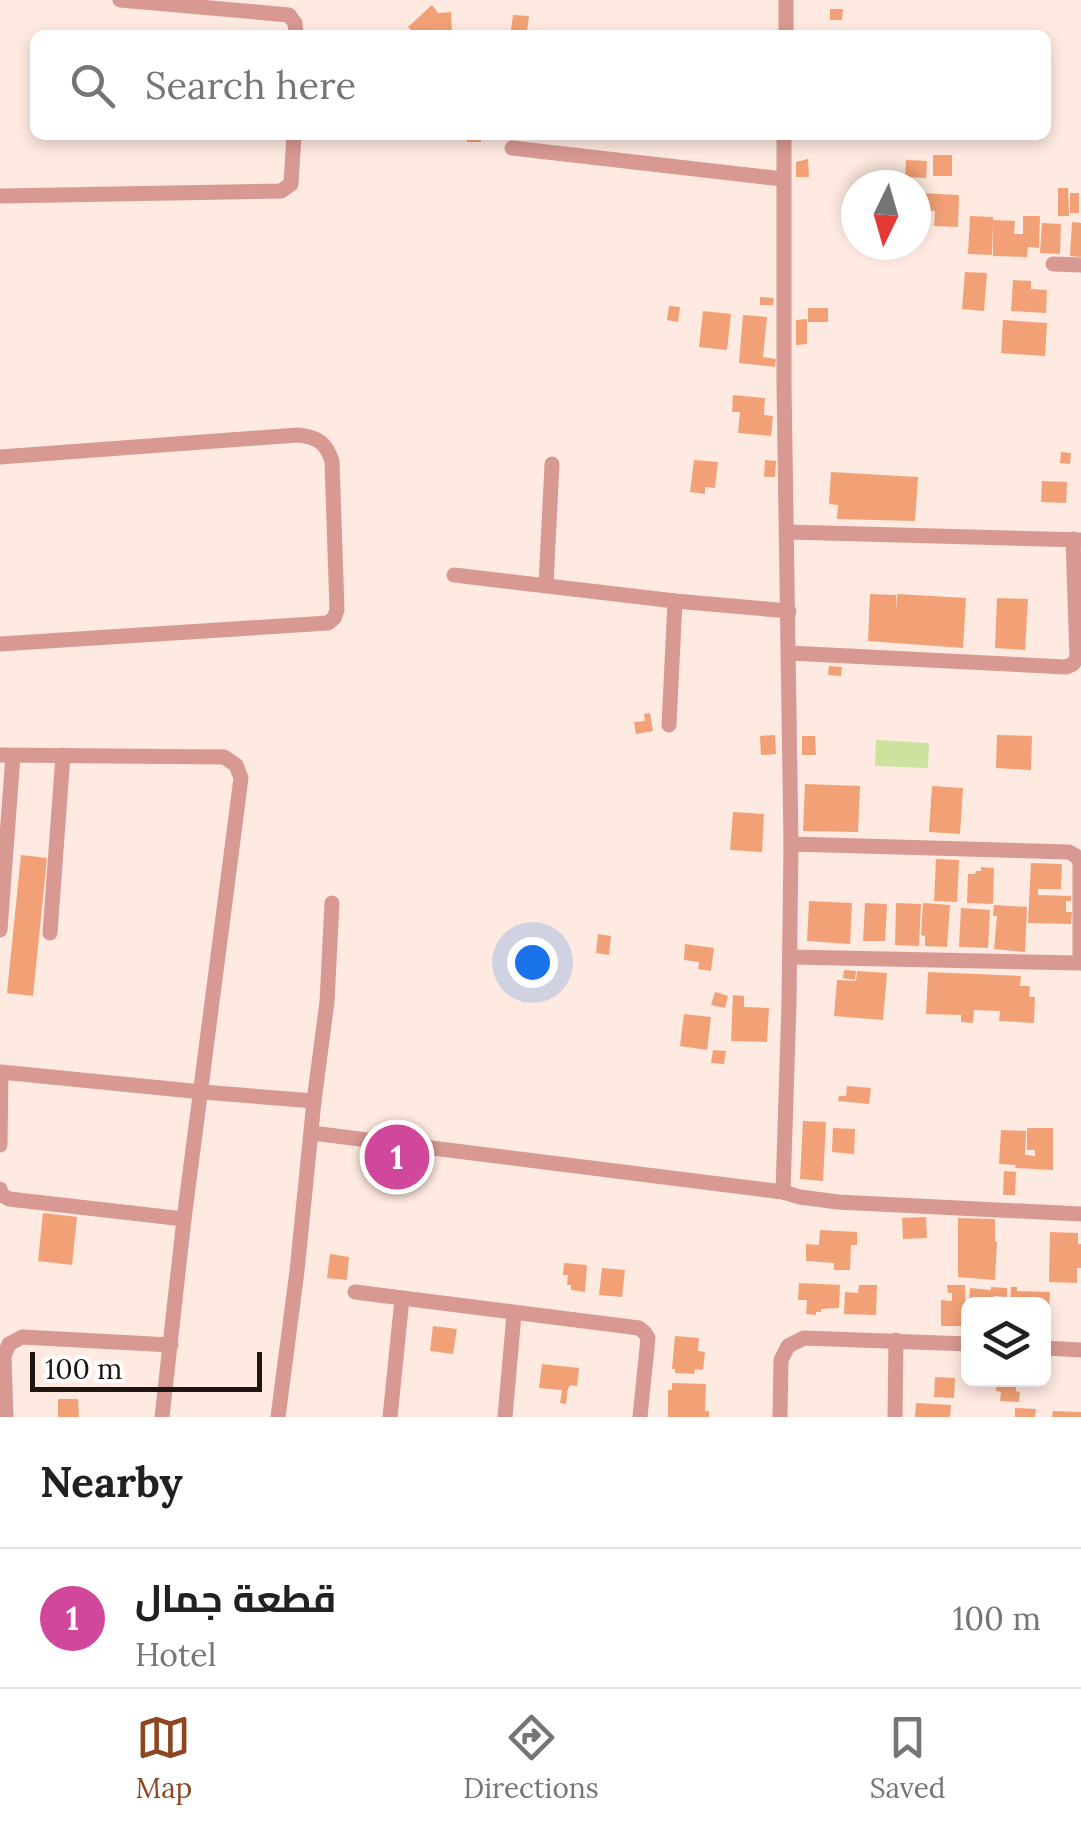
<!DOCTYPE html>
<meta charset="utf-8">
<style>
body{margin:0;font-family:Lora,Cairo,serif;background:#f6f6f6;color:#202124}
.controls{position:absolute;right:30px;bottom:30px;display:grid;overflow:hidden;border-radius:15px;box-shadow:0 5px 15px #0003}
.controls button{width:90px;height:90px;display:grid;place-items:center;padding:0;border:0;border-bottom:2px solid #e0e0e0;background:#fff;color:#202124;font:50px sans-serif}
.compass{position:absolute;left:841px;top:170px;width:90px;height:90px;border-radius:50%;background:#fff;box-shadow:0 5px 15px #0003;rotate:185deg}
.scale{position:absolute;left:30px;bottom:25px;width:232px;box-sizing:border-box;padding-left:10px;border:5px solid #1f1612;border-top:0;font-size:28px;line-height:35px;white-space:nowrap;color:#1f1612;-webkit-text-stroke:8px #fff;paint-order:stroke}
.you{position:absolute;left:532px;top:962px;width:35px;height:35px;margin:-25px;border:8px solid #fff;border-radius:50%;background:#1a73e8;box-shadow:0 0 0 15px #1a73e833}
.badge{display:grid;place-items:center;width:65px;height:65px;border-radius:50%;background:#8c4620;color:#fff;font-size:32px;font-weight:700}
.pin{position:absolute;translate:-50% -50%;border:5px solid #fff;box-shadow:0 2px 10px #0006}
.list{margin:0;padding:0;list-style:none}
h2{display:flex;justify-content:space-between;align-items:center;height:130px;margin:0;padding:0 40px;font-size:42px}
h2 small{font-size:32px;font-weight:400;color:#757577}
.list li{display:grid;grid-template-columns:65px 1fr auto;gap:30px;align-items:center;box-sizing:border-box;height:140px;padding:0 40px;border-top:2px solid #e0e0e0}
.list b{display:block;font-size:38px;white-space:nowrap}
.list p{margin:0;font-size:32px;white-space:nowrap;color:#757577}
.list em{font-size:32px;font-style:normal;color:#757577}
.icon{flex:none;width:55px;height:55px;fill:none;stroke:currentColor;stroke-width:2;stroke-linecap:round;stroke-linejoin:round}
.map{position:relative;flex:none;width:1081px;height:1417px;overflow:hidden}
.search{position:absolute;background:#fff;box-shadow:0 5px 15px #0003;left:30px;right:30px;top:30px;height:110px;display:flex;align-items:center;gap:25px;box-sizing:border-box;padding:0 35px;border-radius:15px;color:#757577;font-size:38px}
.sheet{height:270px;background:#fff}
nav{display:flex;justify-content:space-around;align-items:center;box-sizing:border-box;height:140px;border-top:2px solid #e0e0e0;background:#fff;font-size:28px;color:#757577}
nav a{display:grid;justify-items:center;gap:5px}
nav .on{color:#8c4620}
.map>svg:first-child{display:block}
</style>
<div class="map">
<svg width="1081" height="1417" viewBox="0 0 1081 1417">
<rect width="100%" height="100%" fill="#feeae0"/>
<path fill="#cee2a0" d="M 876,740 L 929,743 L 928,768 L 875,766 Z"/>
<g fill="#f2a176">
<path d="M 432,5 L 438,13 L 451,12 L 452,35 L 416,35 L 408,27 Z"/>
<path d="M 830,9 L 843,9 L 842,20 L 830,20 Z"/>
<path d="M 513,15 L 529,16 L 527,31 L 511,30 Z"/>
<rect x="467" y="135" width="14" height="7"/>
<rect x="933" y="155" width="19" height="21"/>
<path d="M 808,159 L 809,177 L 796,177 L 796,162 Z"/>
<path d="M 906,160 L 927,161 L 926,178 L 905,177 Z"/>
<path d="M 1058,188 L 1068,188 L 1069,216 L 1058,216 Z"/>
<path d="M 919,193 L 959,195 L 958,227 L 934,226 L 935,211 L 919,210 Z"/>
<rect x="1070" y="193" width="9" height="20"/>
<path d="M 970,216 L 993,217 L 993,220 L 1015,221 L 1014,234 L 1023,234 L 1023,216 L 1040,216 L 1039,248 L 1028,247 L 1027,257 L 993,256 L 993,225 L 992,255 L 968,254 Z"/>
<path d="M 1072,222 L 1081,223 L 1081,257 L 1070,256 Z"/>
<path d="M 1042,223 L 1061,224 L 1060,254 L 1040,253 Z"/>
<path d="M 965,272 L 987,273 L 984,311 L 962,309 Z"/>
<path d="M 1013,280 L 1031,281 L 1031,289 L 1047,290 L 1046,313 L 1011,311 Z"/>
<path d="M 760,297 L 774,298 L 773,305 L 760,305 Z"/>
<path d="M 669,306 L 680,307 L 678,322 L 667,320 Z"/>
<rect x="808" y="308" width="20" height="14"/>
<path d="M 703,311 L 731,314 L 727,350 L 699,347 Z"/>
<path d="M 743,315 L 767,317 L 763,357 L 776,359 L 775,367 L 739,363 Z"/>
<path d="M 807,319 L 807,344 L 796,345 L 796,320 Z"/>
<path d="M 1003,320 L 1047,323 L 1045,356 L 1001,353 Z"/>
<path d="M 733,395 L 765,398 L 764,415 L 773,416 L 771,436 L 738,433 L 740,412 L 732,412 Z"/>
<path d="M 1061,452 L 1071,453 L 1070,464 L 1060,463 Z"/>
<path d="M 694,460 L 718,462 L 715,488 L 705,487 L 705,494 L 690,492 Z"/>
<path d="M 765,460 L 776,461 L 775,477 L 764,477 Z"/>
<path d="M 831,472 L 918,477 L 915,521 L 837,519 L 838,505 L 829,504 Z"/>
<path d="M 1042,481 L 1067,482 L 1066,503 L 1041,502 Z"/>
<path d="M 870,594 L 896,595 L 896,611 L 897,594 L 966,598 L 963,648 L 868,641 Z"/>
<path d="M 997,598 L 1028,599 L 1025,650 L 995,648 Z"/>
<path d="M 829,666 L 842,667 L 841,676 L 828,675 Z"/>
<path d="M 650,713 L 653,731 L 636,734 L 634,722 L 645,721 L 644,714 Z"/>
<path d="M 775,735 L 776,754 L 761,755 L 760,736 Z"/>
<path d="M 997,735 L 1032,736 L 1031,770 L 996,768 Z"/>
<path d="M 802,736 L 815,736 L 816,755 L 802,755 Z"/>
<path d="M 805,784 L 860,786 L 858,832 L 803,831 Z"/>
<path d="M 932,786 L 963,788 L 960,834 L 929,832 Z"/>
<path d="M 733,812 L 764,814 L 762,852 L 730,850 Z"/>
<path d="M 21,855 L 47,858 L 33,996 L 7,993 Z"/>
<path d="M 936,859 L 959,860 L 957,902 L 934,901 Z"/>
<path d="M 1031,863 L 1062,864 L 1061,889 L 1038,889 L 1038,895 L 1071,896 L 1071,901 L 1066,901 L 1066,912 L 1072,912 L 1071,924 L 1028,923 Z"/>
<path d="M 981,867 L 994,868 L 993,904 L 967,903 L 968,874 L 975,874 L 976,871 L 981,871 Z"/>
<path d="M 809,901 L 852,903 L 850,944 L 807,941 Z"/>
<path d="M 865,903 L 887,904 L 885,941 L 863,941 Z"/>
<path d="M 896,903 L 921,904 L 919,946 L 895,945 Z"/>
<path d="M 923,903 L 950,905 L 947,947 L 925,946 L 925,936 L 921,935 Z"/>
<path d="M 994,905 L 1027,907 L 1025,952 L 994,949 L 997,916 L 993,916 Z"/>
<path d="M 961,908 L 990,910 L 988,948 L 959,947 Z"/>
<path d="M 598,934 L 611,936 L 609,955 L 596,953 Z"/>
<path d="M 685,944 L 714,948 L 711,971 L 698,969 L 699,962 L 684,960 Z"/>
<path d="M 844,970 L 856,971 L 855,980 L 843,978 Z"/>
<path d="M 857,971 L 887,973 L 883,1020 L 834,1016 L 837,980 L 856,981 Z"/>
<path d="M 928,972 L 1021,976 L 1020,986 L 1030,986 L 1029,997 L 1035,997 L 1034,1023 L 999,1021 L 1000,1011 L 974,1010 L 973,1023 L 961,1022 L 961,1015 L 926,1014 Z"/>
<path d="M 715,992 L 728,996 L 725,1008 L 711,1005 Z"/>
<path d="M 733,995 L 744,996 L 744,1007 L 769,1008 L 767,1042 L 731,1041 Z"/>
<path d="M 684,1014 L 711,1017 L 707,1050 L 680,1046 Z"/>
<path d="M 713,1050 L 726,1051 L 724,1064 L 711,1063 Z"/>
<path d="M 847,1086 L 871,1088 L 869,1104 L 838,1101 L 839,1096 L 846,1096 Z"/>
<path d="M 803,1121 L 826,1122 L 823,1181 L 800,1179 Z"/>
<path d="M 833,1128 L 855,1129 L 854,1154 L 832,1152 Z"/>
<path d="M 1027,1128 L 1053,1128 L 1053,1170 L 1015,1168 L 1016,1165 L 999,1164 L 1001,1130 L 1026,1131 L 1025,1155 L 1035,1156 L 1035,1150 L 1027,1150 Z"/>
<path d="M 1004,1171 L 1016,1172 L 1015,1195 L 1003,1195 Z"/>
<path d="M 43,1213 L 77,1217 L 72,1265 L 38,1261 Z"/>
<path d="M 926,1217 L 927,1238 L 903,1239 L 902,1218 Z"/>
<path d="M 958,1218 L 995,1219 L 995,1241 L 997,1242 L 995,1280 L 958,1277 Z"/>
<path d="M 820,1230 L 857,1232 L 857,1245 L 851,1245 L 850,1270 L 834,1270 L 834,1263 L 806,1261 L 806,1244 L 819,1245 Z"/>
<path d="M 1050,1232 L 1078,1233 L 1078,1244 L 1081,1244 L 1081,1268 L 1077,1268 L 1077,1283 L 1049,1282 Z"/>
<path d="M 330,1254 L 349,1257 L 347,1280 L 327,1278 Z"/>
<path d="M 564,1263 L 587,1265 L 585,1292 L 571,1290 L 571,1285 L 567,1285 L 568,1275 L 563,1275 Z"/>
<path d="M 602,1268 L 625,1270 L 622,1297 L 599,1295 Z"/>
<path d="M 799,1283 L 840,1285 L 839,1308 L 821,1309 L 821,1312 L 816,1312 L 816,1315 L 806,1314 L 807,1300 L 798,1300 Z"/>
<path d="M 859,1285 L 877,1285 L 876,1315 L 844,1314 L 845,1292 L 858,1293 Z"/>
<path d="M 947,1285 L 965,1285 L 966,1326 L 941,1326 L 941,1300 L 952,1301 L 952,1293 L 948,1293 Z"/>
<path d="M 991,1287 L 1007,1288 L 1007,1297 L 994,1296 L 994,1304 L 969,1304 L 970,1288 L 991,1290 Z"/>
<path d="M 1011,1287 L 1017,1287 L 1017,1291 L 1050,1292 L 1048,1331 L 1044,1331 L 1044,1304 L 1010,1304 Z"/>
<path d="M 433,1326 L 457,1329 L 453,1354 L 430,1351 Z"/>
<path d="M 675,1336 L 699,1338 L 698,1351 L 705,1352 L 703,1370 L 695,1369 L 694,1374 L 675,1373 L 675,1369 L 672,1369 Z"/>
<path d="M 542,1364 L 579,1368 L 577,1386 L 571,1385 L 568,1388 L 566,1404 L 560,1403 L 562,1390 L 539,1388 Z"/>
<path d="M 935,1377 L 955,1378 L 954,1398 L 934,1397 Z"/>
<path d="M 997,1380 L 1021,1380 L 1021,1383 L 1016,1383 L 1016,1391 L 1020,1392 L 1019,1402 L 1000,1401 L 1001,1392 L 996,1391 Z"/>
<path d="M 672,1383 L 706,1384 L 705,1411 L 709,1411 L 709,1417 L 668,1417 L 668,1390 L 672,1390 Z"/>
<path d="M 58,1399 L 78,1399 L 79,1417 L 58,1417 Z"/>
<path d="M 916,1403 L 951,1405 L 950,1417 L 915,1417 Z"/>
<path d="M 1015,1408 L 1036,1409 L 1035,1417 L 1015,1417 Z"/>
<path d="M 1053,1411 L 1081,1412 L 1081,1417 L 1052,1417 Z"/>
</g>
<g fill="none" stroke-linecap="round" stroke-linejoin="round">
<g stroke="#d89992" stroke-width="15">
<path d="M 120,0 L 289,15 L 295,23 L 296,35"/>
<path d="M 786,35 L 786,0"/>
<path d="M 512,148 L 783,179"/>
<path d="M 2,196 L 281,191 L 291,184 L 294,135"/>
<path d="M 1053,264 L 1081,265"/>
<path d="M 0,457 L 298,435 C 318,437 326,443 332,461 L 337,610 L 334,618 L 328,623 L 0,644"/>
<path d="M 787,532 L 1081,540"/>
<path d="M 454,575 L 675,601 L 789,611"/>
<path d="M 546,585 L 552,464"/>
<path d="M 789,653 L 1066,667 L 1073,664 L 1077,658 L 1073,539"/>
<path d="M 669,725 L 675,601"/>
<path d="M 0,755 L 224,757 L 236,765 L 241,778 L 184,1219 L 162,1417"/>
<path d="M 0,930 L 13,756"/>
<path d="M 50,933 L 63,755"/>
<path d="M 790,957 L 1080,963 L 1080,862 L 1076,856 L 1069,852 L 791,844"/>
<path d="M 312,1133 L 783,1192 L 800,1197 L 838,1202 L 1081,1214"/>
<path d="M 0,1145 L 1,1072 L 202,1092 L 314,1101"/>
<path d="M 0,1189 L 2,1195 L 9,1199 L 184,1219"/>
<path d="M 783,1192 L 789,1003 L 791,844 L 784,384 L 784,135"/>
<path d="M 355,1292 L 639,1328 L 645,1333 L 648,1338 L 640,1417"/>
<path d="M 1044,1348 L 1081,1350"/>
<path d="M 6,1417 L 4,1356 L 9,1344 L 22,1337 L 171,1345"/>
<path d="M 278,1417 L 297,1271 L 314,1101 L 327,1002 L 332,903"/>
<path d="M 390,1417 L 402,1299"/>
<path d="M 505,1417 L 514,1314"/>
<path d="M 780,1417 L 781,1360 L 788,1346 L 804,1338 L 968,1344"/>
<path d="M 895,1417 L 896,1340"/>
</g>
</g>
</svg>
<div class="controls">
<button><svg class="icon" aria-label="layers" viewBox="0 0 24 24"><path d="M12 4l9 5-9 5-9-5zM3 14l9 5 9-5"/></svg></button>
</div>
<svg class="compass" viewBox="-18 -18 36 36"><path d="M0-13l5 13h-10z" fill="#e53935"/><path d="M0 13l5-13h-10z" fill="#757577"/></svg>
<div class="scale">100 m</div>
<div class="you"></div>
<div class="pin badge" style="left:397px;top:1157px;background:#d1479c">1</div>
<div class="search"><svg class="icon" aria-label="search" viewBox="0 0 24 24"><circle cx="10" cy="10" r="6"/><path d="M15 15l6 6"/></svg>Search here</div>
</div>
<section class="sheet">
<h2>Nearby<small></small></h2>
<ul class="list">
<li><span class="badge" style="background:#d1479c">1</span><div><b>قطعة جمال</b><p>Hotel</p></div><em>100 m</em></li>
</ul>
</section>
<nav>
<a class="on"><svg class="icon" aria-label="map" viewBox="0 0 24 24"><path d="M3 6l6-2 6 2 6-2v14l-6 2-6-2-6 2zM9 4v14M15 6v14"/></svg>Map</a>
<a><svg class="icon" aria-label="directions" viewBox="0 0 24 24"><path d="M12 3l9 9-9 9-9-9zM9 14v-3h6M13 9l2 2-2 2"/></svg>Directions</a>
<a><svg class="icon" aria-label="saved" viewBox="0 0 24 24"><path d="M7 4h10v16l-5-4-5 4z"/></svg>Saved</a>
</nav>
